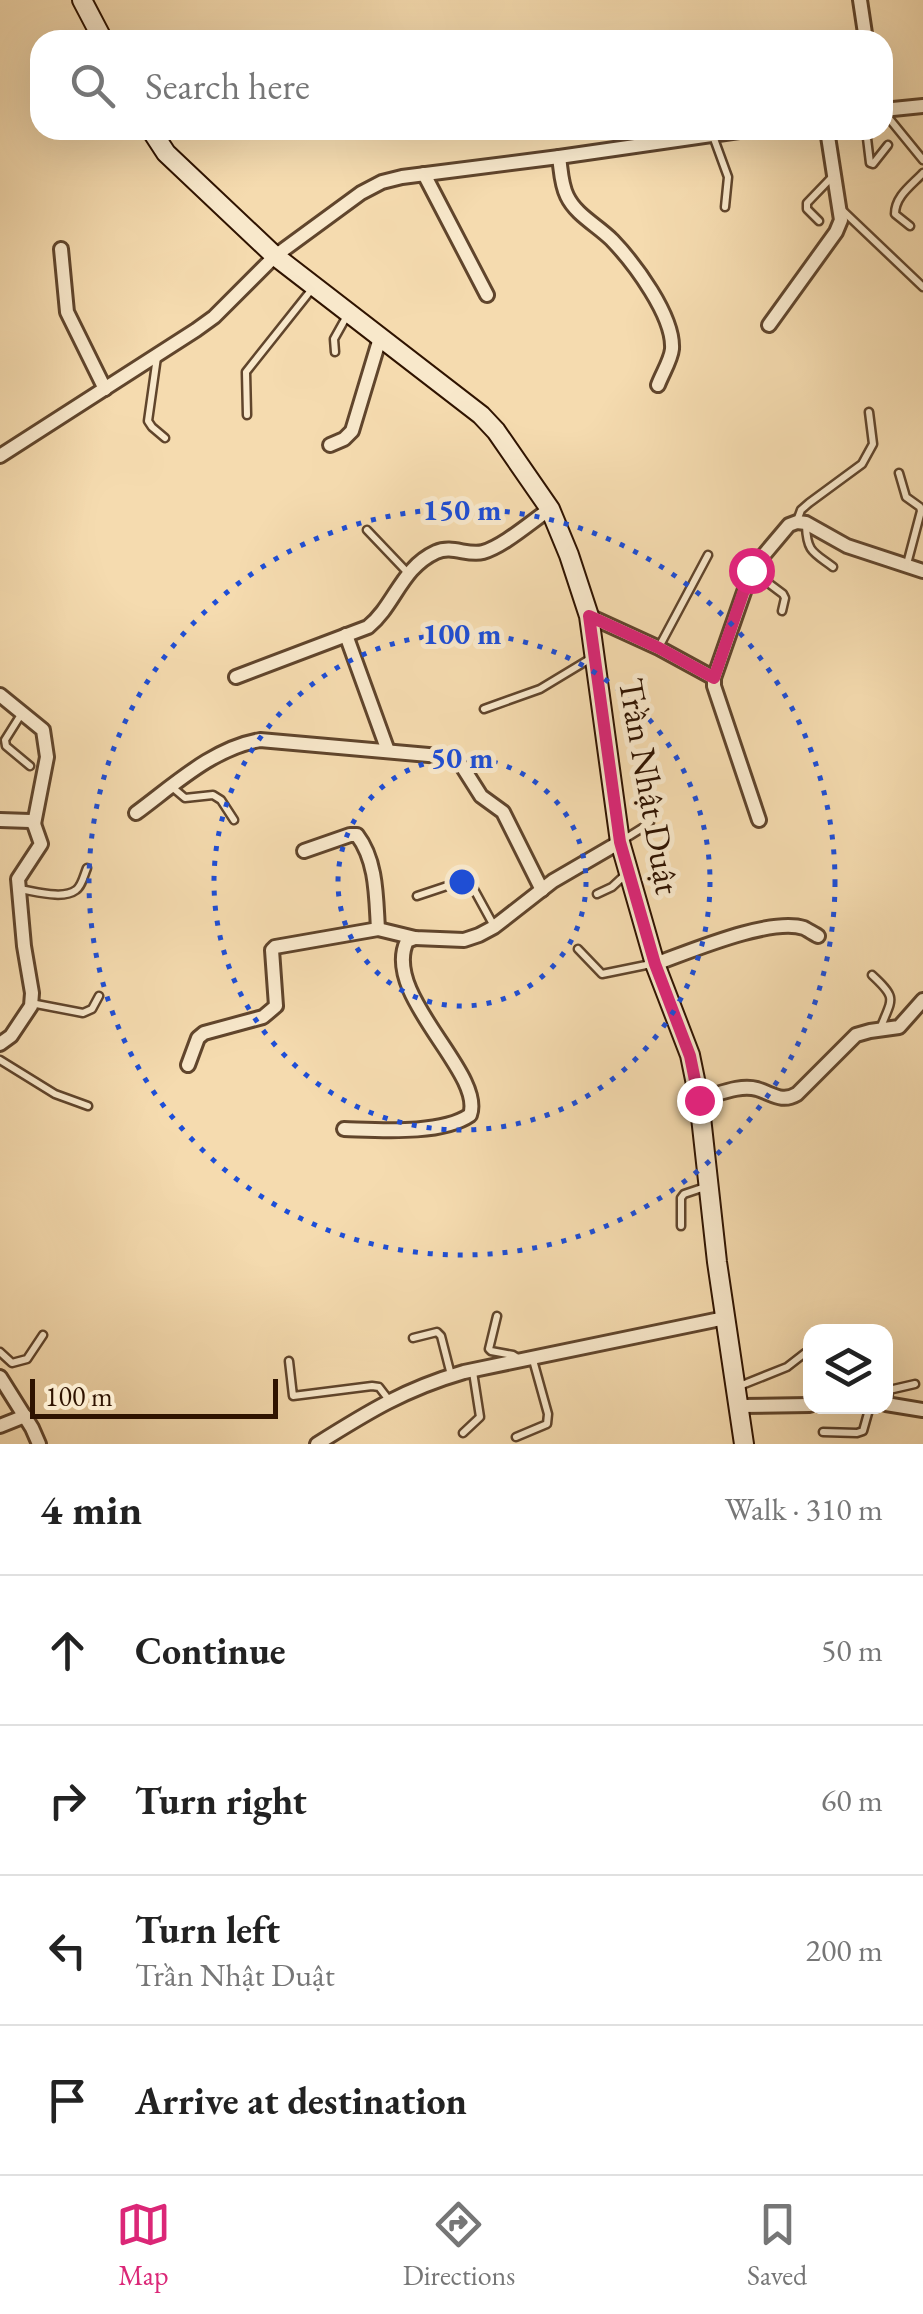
<!DOCTYPE html>
<meta charset="utf-8">
<style>
body{margin:0;font-family:"EB Garamond",serif;background:#f2f2f2;color:#222}
.controls{position:absolute;right:30px;bottom:30px;display:grid;overflow:hidden;border-radius:20px;box-shadow:0 10px 40px #0002}
.controls button{width:90px;height:90px;display:grid;place-items:center;padding:0;border:0;border-bottom:2px solid #e0e0e0;background:#fff;color:#222;font:50px sans-serif}
.scale{position:absolute;left:30px;bottom:25px;width:248px;box-sizing:border-box;padding-left:10px;border:5px solid #2f1300;border-top:0;font-size:28px;line-height:35px;white-space:nowrap;color:#2f1300;-webkit-text-stroke:8px #f8e8cb;paint-order:stroke}
.stop{position:absolute;width:30px;height:30px;margin:-22px;border:8px solid #db2777;border-radius:50%;background:#fff}
.stop.end{background:#db2777;border-color:#fff;box-shadow:0 2px 10px #0008}
.list{margin:0;padding:0;list-style:none}
h2{display:flex;justify-content:space-between;align-items:center;height:130px;margin:0;padding:0 40px;font-size:42px}
h2 small{font-size:32px;font-weight:400;color:#767676}
.list li{display:grid;grid-template-columns:65px 1fr auto;gap:30px;align-items:center;box-sizing:border-box;height:150px;padding:0 40px;border-top:2px solid #e0e0e0}
.list b{display:block;font-size:38px;white-space:nowrap}
.list p{margin:0;font-size:32px;white-space:nowrap;color:#767676}
.list em{font-size:32px;font-style:normal;color:#767676}
.icon{flex:none;width:55px;height:55px;fill:none;stroke:currentColor;stroke-width:2;stroke-linecap:round;stroke-linejoin:round}
.map{position:relative;flex:none;width:923px;height:1444px;overflow:hidden}
.search{position:absolute;background:#fff;box-shadow:0 10px 40px #0002;left:30px;right:30px;top:30px;height:110px;display:flex;align-items:center;gap:25px;box-sizing:border-box;padding:0 35px;border-radius:30px;color:#767676;font-size:38px}
.sheet{height:730px;background:#fff}
nav{display:flex;justify-content:space-around;align-items:center;box-sizing:border-box;height:140px;border-top:2px solid #e0e0e0;background:#fff;font-size:28px;color:#767676}
nav a{display:grid;justify-items:center;gap:5px}
nav .on{color:#db2777}
.map>svg:first-child{display:block}
</style>
<div class="map">
<svg width="923" height="1444" viewBox="0 0 923 1444">
<rect width="100%" height="100%" fill="#f5dbaf"/>
<filter id="stains"><feTurbulence type="fractalNoise" baseFrequency=".002" numOctaves="4"/><feColorMatrix values="0 0 0 0 .2 0 0 0 0 .09 0 0 0 0 .02 0 0 0 .5 -.17"/></filter>
<radialGradient id="worn" r=".72"><stop offset=".6" stop-color="#630" stop-opacity="0"/><stop offset="1" stop-color="#630" stop-opacity=".3"/></radialGradient>
<g fill="none" stroke-linecap="round" stroke-linejoin="round">
<g stroke="#60452c" stroke-width="11">
<g id="lane">
<path d="M 883,111 L 923,160"/>
<path d="M 866,130 L 870,163 L 873,164 L 888,145"/>
<path d="M 713,136 L 728,177 L 725,207"/>
<path d="M 840,208 L 923,287"/>
<path d="M 819,221 L 807,209 L 807,203 L 832,177"/>
<path d="M 910,226 L 895,214 C 895,196 912,185 923,173"/>
<path d="M 335,352 L 334,339 L 348,314"/>
<path d="M 157,357 L 148,421 L 152,427 L 165,438"/>
<path d="M 247,415 L 246,372 L 312,289"/>
<path d="M 899,473 L 906,497 L 920,507 L 921,511 L 907,564"/>
<path d="M 797,521 L 801,510 L 809,503 L 862,464 L 873,444 L 869,412"/>
<path d="M 806,526 C 807,552 813,552 833,567"/>
<path d="M 367,530 L 407,572"/>
<path d="M 751,570 L 783,594 L 785,598 L 782,611"/>
<path d="M 659,647 L 708,555"/>
<path d="M 484,709 L 540,689 L 593,657"/>
<path d="M 22,713 L 5,740 L 6,746 L 30,766"/>
<path d="M 172,787 L 185,798 L 213,795 L 221,800 L 234,820"/>
<path d="M 623,840 L 647,825 L 650,822 L 646,811"/>
<path d="M 19,889 C 34,891 63,900 76,890 C 82,886 84,875 87,868"/>
<path d="M 597,894 L 612,887 L 626,874"/>
<path d="M 417,896 L 462,881 L 471,884 L 494,926"/>
<path d="M 578,949 L 602,974 L 651,964"/>
<path d="M 872,975 C 898,999 892,998 880,1029"/>
<path d="M 31,1003 L 83,1013 L 92,1009 L 99,996"/>
<path d="M 0,1060 L 55,1094 L 88,1106"/>
<path d="M 681,1226 L 681,1198 L 684,1194 L 708,1186"/>
<path d="M 497,1316 L 489,1349 L 491,1351 L 513,1355 L 521,1360"/>
<path d="M 413,1338 L 437,1332 L 441,1336 L 451,1375"/>
<path d="M 0,1352 L 12,1363 L 27,1359 L 43,1335"/>
<path d="M 289,1361 L 293,1396 L 372,1386 L 379,1387 L 389,1400"/>
<path d="M 737,1387 L 787,1367 L 805,1353"/>
<path d="M 888,1403 L 889,1390 L 915,1384"/>
<path d="M 823,1432 L 857,1433 L 863,1431 L 870,1406"/>
<path d="M 463,1433 L 480,1417 L 473,1372"/>
<path d="M 516,1437 L 547,1424 L 548,1414 L 533,1360"/>
</g>
</g>
<g stroke="#60452c" stroke-width="18">
<g id="street">
<path d="M 860,0 L 866,40"/>
<path d="M 883,110 L 923,106"/>
<path d="M 559,157 C 561,170 561,184 567,196 C 576,215 597,225 612,240 C 634,263 674,316 672,349 C 671,360 662,374 658,385"/>
<path d="M 424,174 L 487,295"/>
<path d="M 61,249 L 67,312 L 105,389"/>
<path d="M 769,325 L 836,232 L 841,220 L 827,130"/>
<path d="M 330,445 L 344,439 L 352,431 L 380,338"/>
<path d="M 0,456 L 196,330 L 214,317 L 275,256 L 361,193 L 382,182 L 402,177 L 559,157 L 746,130"/>
<path d="M 589,616 L 659,648 L 714,678"/>
<path d="M 346,635 L 388,751"/>
<path d="M 236,677 L 368,627 C 395,605 401,568 436,552 C 452,545 468,556 483,552 C 504,546 532,521 550,509"/>
<path d="M 0,695 L 43,730 L 47,757 L 34,824"/>
<path d="M 136,813 C 174,785 213,748 260,740 L 451,757 L 462,766 L 481,796 L 503,812 L 542,890"/>
<path d="M 0,820 L 30,821 L 34,824 L 41,844 L 18,879 L 24,946 L 32,993 L 31,1006 L 11,1036 L 0,1044"/>
<path d="M 759,820 L 714,686 L 714,678 L 752,569 L 789,525 L 797,522 L 806,523 L 847,546 L 923,571"/>
<path d="M 304,851 L 350,835 L 357,835 C 377,861 376,898 378,929"/>
<path d="M 655,964 C 689,952 770,917 804,928 C 806,929 816,935 818,936"/>
<path d="M 188,1065 L 198,1038 L 204,1033 L 263,1017 L 276,1006 L 272,950 L 275,947 L 378,929 L 415,938 L 464,940 L 479,935 L 494,927 L 553,881 L 620,842"/>
<path d="M 699,1099 C 717,1095 739,1084 757,1089 C 773,1094 782,1103 797,1094 L 856,1035 L 870,1031 L 899,1027 L 923,1000"/>
<path d="M 344,1129 C 379,1130 441,1135 470,1115 C 485,1073 381,995 407,941 L 415,938"/>
<path d="M 0,1377 L 32,1428 L 39,1444"/>
<path d="M 886,1404 L 923,1410"/>
<path d="M 740,1406 L 810,1405"/>
<path d="M 0,1426 L 25,1416"/>
<path d="M 317,1444 C 368,1412 405,1389 464,1372 L 725,1318"/>
</g>
</g>
<g stroke="#2f1300" stroke-width="22">
<g id="secondary">
<path d="M 82,0 L 103,40"/>
<path d="M 151,130 L 166,153 L 275,256 L 481,415 L 496,431 L 550,509 L 569,555 L 589,616 L 620,842 L 655,964 L 690,1055 L 699,1099 L 717,1262 L 744,1444"/>
</g>
</g>
<use href="#lane" stroke="#f8e8cb" stroke-width="6"/>
<use href="#street" stroke="#f8e8cb" stroke-width="12"/>
<use href="#secondary" stroke="#f8e8cb" stroke-width="18"/>
</g>
<g fill="none" stroke-linecap="round" stroke-linejoin="round">
<path stroke="#db2777" stroke-width="12" d="M 699,1100 L 690,1056 L 655,964 L 620,842 L 589,616 L 659,648 L 714,678 L 751,570"/>
</g>
<g fill="none" stroke="#1d4ed8" stroke-width="5" stroke-dasharray="5 10">
<circle cx="462" cy="882" r="124"/>
<circle cx="462" cy="882" r="248"/>
<circle cx="462" cy="882" r="373"/>
</g>
<g text-anchor="middle" dominant-baseline="central" stroke-width="10" stroke-linejoin="round" paint-order="stroke">
<g font-size="35" fill="#2f1300" stroke="#f8e8cb">
<text transform="translate(650 786) rotate(80)">Trần Nhật Duật</text>
</g>
</g>
<circle cx="462" cy="882" r="15" fill="#1d4ed8" stroke="#f8e8cb" stroke-width="5"/>
<g font-size="30" text-anchor="middle" font-weight="bold" fill="#1d4ed8" stroke="#f8e8cb" stroke-width="10" stroke-linejoin="round" paint-order="stroke">
<text x="462" y="520">150 m</text>
<text x="462" y="644">100 m</text>
<text x="462" y="768">50 m</text>
</g>
<rect width="100%" height="100%" filter="url(#stains)"/>
<rect width="100%" height="100%" fill="url(#worn)"/>
</svg>
<div class="controls">
<button><svg class="icon" aria-label="layers" viewBox="0 0 24 24"><path d="M12 4l9 5-9 5-9-5zM3 14l9 5 9-5"/></svg></button>
</div>
<div class="scale">100 m</div>
<div class="stop" style="left:751px;top:570px"></div>
<div class="stop end" style="left:699px;top:1100px"></div>
<div class="search"><svg class="icon" aria-label="search" viewBox="0 0 24 24"><circle cx="10" cy="10" r="6"/><path d="M15 15l6 6"/></svg>Search here</div>
</div>
<section class="sheet">
<h2>4 min<small>Walk · 310 m</small></h2>
<ul class="list">
<li><svg class="icon" aria-label="ahead" viewBox="0 0 24 24"><path d="M12 20V5M6 11l6-6 6 6"/></svg><div><b>Continue</b></div><em>50 m</em></li>
<li><svg class="icon" aria-label="right" viewBox="0 0 24 24"><path d="M7 20v-9h11M14 6l5 5-5 5"/></svg><div><b>Turn right</b></div><em>60 m</em></li>
<li><svg class="icon" aria-label="left" viewBox="0 0 24 24"><path d="M17 20v-9H6M10 6l-5 5 5 5"/></svg><div><b>Turn left</b><p>Trần Nhật Duật</p></div><em>200 m</em></li>
<li><svg class="icon" aria-label="arrive" viewBox="0 0 24 24"><path d="M6 21V4h12l-3 4 3 4H6"/></svg><div><b>Arrive at destination</b></div></li>
</ul>
</section>
<nav>
<a class="on"><svg class="icon" aria-label="map" viewBox="0 0 24 24"><path d="M3 6l6-2 6 2 6-2v14l-6 2-6-2-6 2zM9 4v14M15 6v14"/></svg>Map</a>
<a><svg class="icon" aria-label="directions" viewBox="0 0 24 24"><path d="M12 3l9 9-9 9-9-9zM9 14v-3h6M13 9l2 2-2 2"/></svg>Directions</a>
<a><svg class="icon" aria-label="saved" viewBox="0 0 24 24"><path d="M7 4h10v16l-5-4-5 4z"/></svg>Saved</a>
</nav>
